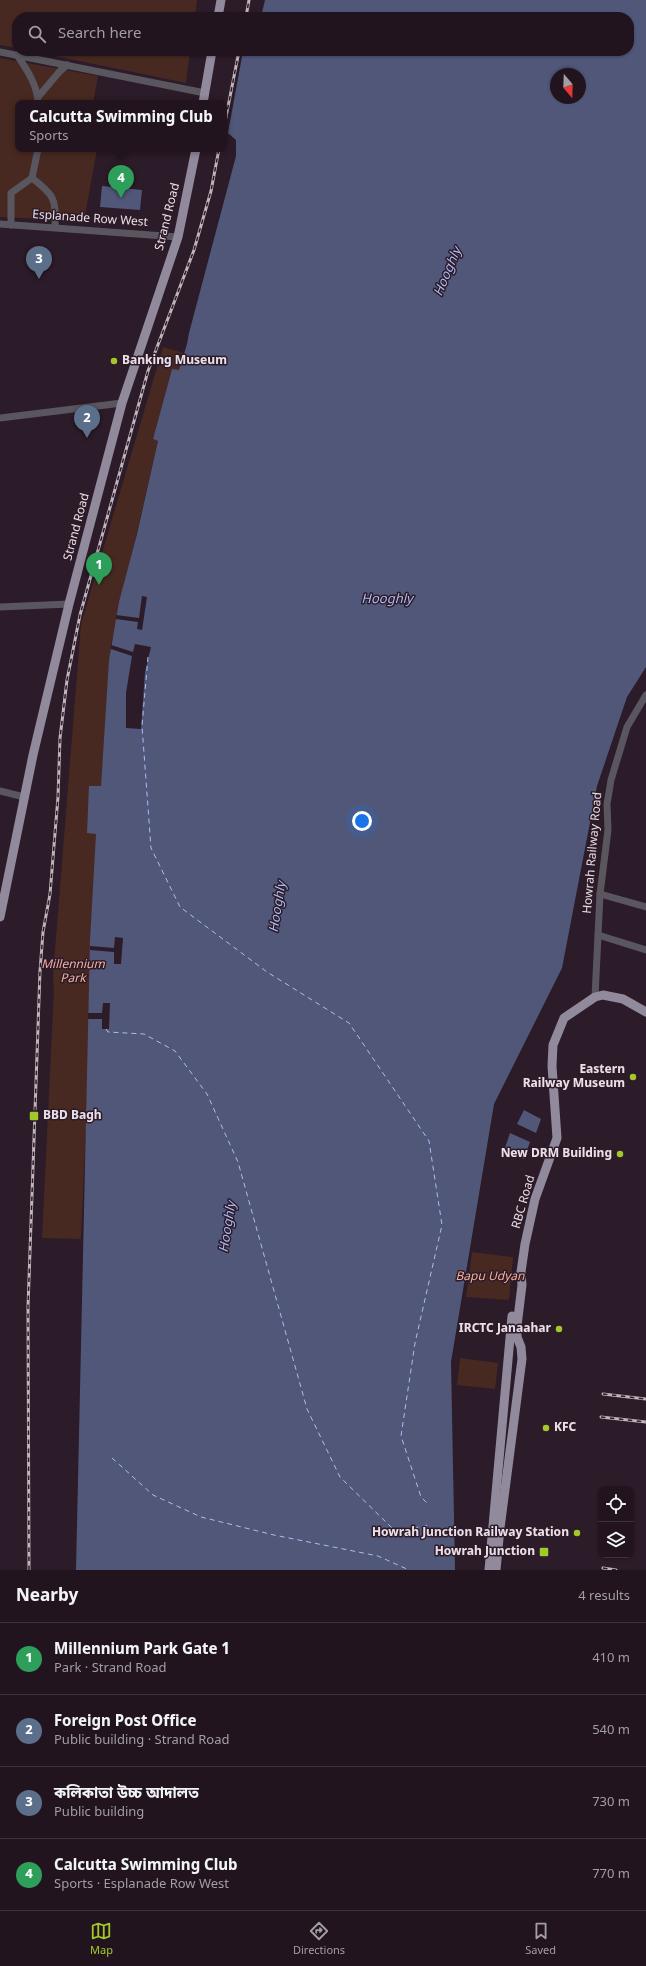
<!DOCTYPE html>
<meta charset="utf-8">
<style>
body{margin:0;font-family:Georgia,"Noto Sans Bengali",serif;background:#291d27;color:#f1f3f6}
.controls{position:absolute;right:12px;bottom:12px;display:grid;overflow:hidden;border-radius:8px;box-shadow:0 1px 3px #0004}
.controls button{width:36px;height:36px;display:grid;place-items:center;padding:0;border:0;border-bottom:1px solid #3e333c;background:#21141e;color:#f1f3f6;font:20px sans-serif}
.compass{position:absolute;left:550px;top:68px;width:36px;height:36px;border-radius:50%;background:#21141e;box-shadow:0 1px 3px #0004;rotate:161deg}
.you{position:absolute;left:362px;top:821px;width:14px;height:14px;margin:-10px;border:3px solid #fff;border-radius:50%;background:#1a73e8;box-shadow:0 0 0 6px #1a73e833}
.badge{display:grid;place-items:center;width:26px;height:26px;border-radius:50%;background:#a2c929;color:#fff;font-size:13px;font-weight:700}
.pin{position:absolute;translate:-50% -33px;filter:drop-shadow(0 1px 2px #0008)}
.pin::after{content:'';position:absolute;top:21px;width:14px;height:12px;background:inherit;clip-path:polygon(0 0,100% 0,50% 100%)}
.popup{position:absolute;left:15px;top:100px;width:212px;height:52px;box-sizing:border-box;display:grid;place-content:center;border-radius:8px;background:#21141e;filter:drop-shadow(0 1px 3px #0005);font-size:13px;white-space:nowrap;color:#a29ea4}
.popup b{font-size:15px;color:#f1f3f6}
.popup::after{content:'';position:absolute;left:50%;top:100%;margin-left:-8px;border:8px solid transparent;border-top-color:#21141e}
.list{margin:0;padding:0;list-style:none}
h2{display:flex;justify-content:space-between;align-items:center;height:52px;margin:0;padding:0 16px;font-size:17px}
h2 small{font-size:13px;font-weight:400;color:#a29ea4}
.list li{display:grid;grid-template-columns:26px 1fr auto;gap:12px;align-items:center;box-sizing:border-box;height:72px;padding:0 16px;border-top:1px solid #3e333c}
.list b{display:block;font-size:15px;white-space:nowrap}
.list p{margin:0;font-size:13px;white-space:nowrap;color:#a29ea4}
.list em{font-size:13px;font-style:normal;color:#a29ea4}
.icon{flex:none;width:22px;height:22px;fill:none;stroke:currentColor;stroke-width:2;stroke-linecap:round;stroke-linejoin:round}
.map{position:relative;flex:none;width:646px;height:1570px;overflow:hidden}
.search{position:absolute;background:#21141e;box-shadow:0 1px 3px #0004;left:12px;right:12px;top:12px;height:44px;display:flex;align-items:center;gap:10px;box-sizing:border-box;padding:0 14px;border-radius:16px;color:#a29ea4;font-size:15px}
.sheet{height:340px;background:#21141e}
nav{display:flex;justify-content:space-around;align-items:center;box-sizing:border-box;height:56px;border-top:1px solid #3e333c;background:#21141e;font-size:11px;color:#a29ea4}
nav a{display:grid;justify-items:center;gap:2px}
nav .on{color:#a2c929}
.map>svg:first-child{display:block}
</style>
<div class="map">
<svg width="646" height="1570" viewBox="0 0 646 1570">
<rect width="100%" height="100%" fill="#2c1b28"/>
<g fill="#472921">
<path d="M 0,0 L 197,0 L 195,17 L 17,17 L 17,48 L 0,45 Z"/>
<path d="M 31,51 L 190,51 L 186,83 Z"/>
<path d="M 0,58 L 98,76 L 93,103 L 18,103 L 18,149 L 97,149 L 84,221 L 0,217 Z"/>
<path d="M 163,347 L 184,353 L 179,371 L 172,369 L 153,439 L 158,441 L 111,645 L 101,787 L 81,1239 L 42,1238 L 54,989 L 53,975 L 81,624 Z"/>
<path d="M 472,1252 L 513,1257 L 509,1300 L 466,1297 Z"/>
<path d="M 460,1358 L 498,1363 L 495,1389 L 457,1385 Z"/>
</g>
<g fill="#505779" fill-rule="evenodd">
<path d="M 265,0 L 646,0 L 646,667 L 627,697 L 597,786 L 562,968 L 494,1104 L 451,1362 L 455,1570 L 76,1570 L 90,940 L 96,834 L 87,833 L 89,786 L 101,786 L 109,660 L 119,602 L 137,534 L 158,441 L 153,439 L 172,369 L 179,370 L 187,344 L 189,333 L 236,156 L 236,140 L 228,133 L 243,51 L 629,51 L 629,17 L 261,17 ZM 556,74 L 580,74 L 580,98 L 556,98 Z"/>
<path d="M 102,186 L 142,190 L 140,210 L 100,207 Z"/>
<path d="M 524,1110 L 541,1119 L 536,1133 L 517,1124 Z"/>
<path d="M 510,1133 L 530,1142 L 524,1159 L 504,1151 Z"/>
</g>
<g fill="#2c1b28">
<path d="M 142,596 L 147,597 L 142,630 L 137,629 L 138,622 L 116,619 L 116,615 L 139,618 Z"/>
<path d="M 135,644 L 151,647 L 145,672 L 141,729 L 126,728 L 126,693 L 132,656 L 111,649 L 111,645 L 133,652 Z"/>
<path d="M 115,937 L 123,938 L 121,964 L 114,964 L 114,952 L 90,950 L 90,946 L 114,948 Z"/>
<path d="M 103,1003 L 110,1003 L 109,1029 L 102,1029 L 102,1019 L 88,1019 L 88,1013 L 102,1013 Z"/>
</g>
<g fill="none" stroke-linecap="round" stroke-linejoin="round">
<g stroke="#afbbf7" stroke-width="1" stroke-dasharray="5 4" stroke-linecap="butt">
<path d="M 148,657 L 142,726 L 151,848 L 180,907 L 267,972 L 349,1023 L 429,1141 L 442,1225 L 415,1343 L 401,1436 L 421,1497 L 429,1505"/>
<path d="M 106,1029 L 108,1032 L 144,1034 L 175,1051 L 207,1094 L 238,1162 L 307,1409 L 340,1477 L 392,1528 L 405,1530 L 428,1525"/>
<path d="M 112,1458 L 153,1495 L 201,1517 L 274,1535 L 378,1556 L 409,1570"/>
</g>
<g stroke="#59565f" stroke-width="7">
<path d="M 0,52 L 205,93"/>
<path d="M 17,55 C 26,68 38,86 38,103"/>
<path d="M 38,97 L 60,71 L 67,65"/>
<path d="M 32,178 C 53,194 57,199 55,227"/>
<path d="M 0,224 L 178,237"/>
<path d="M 11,225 L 11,193 L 32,178 L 38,149"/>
<path d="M 0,418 L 122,403"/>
<path d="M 0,607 L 69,604"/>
<path d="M 0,791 L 24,797"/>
<path d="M 600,894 L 646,907"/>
<path d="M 598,935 L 646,950"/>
<path d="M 595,997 L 600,894 L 608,830 L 607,804 L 611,780 L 627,727 L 646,695"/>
</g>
<g stroke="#91899c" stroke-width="9">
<path d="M 218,17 L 221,0"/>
<path d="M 203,103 L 212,51"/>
<path d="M 0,917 L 33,755 L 69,604 L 122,403 L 178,237 L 196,149"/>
<path d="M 489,1570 L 512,1316"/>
<path d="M 496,1570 L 500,1528 L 522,1359 L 521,1347 L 517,1337 L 517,1326 L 522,1285 L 521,1272 L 525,1244 L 535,1199 L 557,1138 L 552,1066 L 553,1045 L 564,1018 L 595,997 L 603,995 L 623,999 L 646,1012"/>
</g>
<g stroke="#c1b4bd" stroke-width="3">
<g id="rail">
<path d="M 246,17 L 249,0"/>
<path d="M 224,127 L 239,51"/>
<path d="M 603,1394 L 646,1399"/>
<path d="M 601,1417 L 646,1422"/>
<path d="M 603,1568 L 616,1570"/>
<path d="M 29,1570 L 28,1307 L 40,971 L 43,932 L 50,894 L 58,797 L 60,738 L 67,680 L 80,615 L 148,371 L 194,250 L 211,191 L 219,149"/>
</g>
</g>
<use href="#rail" stroke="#2c1b28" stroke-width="1.5" stroke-dasharray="4.5" stroke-linecap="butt"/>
</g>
<g fill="#a2c929" stroke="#2c1b28" stroke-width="1.5">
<circle cx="114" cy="361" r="4"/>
<circle cx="633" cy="1077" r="4"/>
<rect x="29" y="1111" width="10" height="10" rx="2"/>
<circle cx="620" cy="1154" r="4"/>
<circle cx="559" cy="1329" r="4"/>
<circle cx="546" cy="1428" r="4"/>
<circle cx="577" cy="1533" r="4"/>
<rect x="539" y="1547" width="10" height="10" rx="2"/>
</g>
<g text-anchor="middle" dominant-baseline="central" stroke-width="3" stroke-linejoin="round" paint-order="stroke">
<g font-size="12" fill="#ebdfe7" stroke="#2c1b28">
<text transform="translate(168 217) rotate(-76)">Strand Road</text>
<text transform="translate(90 219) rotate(4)">Esplanade Row West</text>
<text transform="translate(77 527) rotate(-75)">Strand Road</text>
<text transform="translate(593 853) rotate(-85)">Howrah Railway Road</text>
<text transform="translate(524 1202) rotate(-74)">RBC Road</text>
</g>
<g font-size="12" font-weight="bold" fill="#ebdfe7" stroke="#2c1b28" text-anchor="end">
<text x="122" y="361" text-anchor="start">Banking Museum</text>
<text x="625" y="1070">Eastern<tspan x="625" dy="14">Railway Museum</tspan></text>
<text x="43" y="1116" text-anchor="start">BBD Bagh</text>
<text x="612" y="1154">New DRM Building</text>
<text x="551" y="1329">IRCTC Janaahar</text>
<text x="554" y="1428" text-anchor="start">KFC</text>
<text x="569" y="1533">Howrah Junction Railway Station</text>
<text x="535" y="1552">Howrah Junction</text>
</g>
<g font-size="12" font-style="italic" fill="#f6b09f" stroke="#2c1b28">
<text x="73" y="965">Millennium<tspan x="73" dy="14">Park</tspan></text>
<text x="490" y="1277">Bapu Udyan</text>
</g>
<g font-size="13" font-style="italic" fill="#afbbf7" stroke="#2c1b28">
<text transform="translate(448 272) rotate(-67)">Hooghly</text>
<text x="387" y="599">Hooghly</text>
<text transform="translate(278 907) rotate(-81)">Hooghly</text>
<text transform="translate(228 1227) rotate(-81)">Hooghly</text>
</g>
</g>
</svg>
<div class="controls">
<button><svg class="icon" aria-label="locate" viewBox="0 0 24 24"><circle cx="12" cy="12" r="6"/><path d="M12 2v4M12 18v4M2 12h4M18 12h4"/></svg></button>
<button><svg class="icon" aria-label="layers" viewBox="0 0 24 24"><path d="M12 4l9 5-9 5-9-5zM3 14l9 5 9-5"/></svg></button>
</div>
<svg class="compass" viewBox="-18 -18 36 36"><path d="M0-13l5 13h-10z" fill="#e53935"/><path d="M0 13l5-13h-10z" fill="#a29ea4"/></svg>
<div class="you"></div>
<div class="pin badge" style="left:99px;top:585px;background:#2e9e5b">1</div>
<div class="pin badge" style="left:87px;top:438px;background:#5c6f8a">2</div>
<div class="pin badge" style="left:39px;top:279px;background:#5c6f8a">3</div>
<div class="pin badge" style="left:121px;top:198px;background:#2e9e5b">4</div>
<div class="popup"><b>Calcutta Swimming Club</b>Sports</div>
<div class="search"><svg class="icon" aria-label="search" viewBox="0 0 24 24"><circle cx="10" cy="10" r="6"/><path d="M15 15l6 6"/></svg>Search here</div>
</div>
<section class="sheet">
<h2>Nearby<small>4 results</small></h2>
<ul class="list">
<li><span class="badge" style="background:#2e9e5b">1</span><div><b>Millennium Park Gate 1</b><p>Park · Strand Road</p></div><em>410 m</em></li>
<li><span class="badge" style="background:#5c6f8a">2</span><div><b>Foreign Post Office</b><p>Public building · Strand Road</p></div><em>540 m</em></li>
<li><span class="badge" style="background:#5c6f8a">3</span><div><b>কলিকাতা উচ্চ আদালত</b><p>Public building</p></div><em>730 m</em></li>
<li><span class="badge" style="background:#2e9e5b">4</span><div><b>Calcutta Swimming Club</b><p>Sports · Esplanade Row West</p></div><em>770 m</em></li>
</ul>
</section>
<nav>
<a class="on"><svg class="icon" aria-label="map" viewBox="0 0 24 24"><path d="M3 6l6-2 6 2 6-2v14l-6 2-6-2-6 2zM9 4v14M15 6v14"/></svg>Map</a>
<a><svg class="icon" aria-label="directions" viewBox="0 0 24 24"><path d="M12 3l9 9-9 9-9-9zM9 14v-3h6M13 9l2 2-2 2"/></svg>Directions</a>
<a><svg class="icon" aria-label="saved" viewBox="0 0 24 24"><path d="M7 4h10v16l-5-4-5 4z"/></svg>Saved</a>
</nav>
